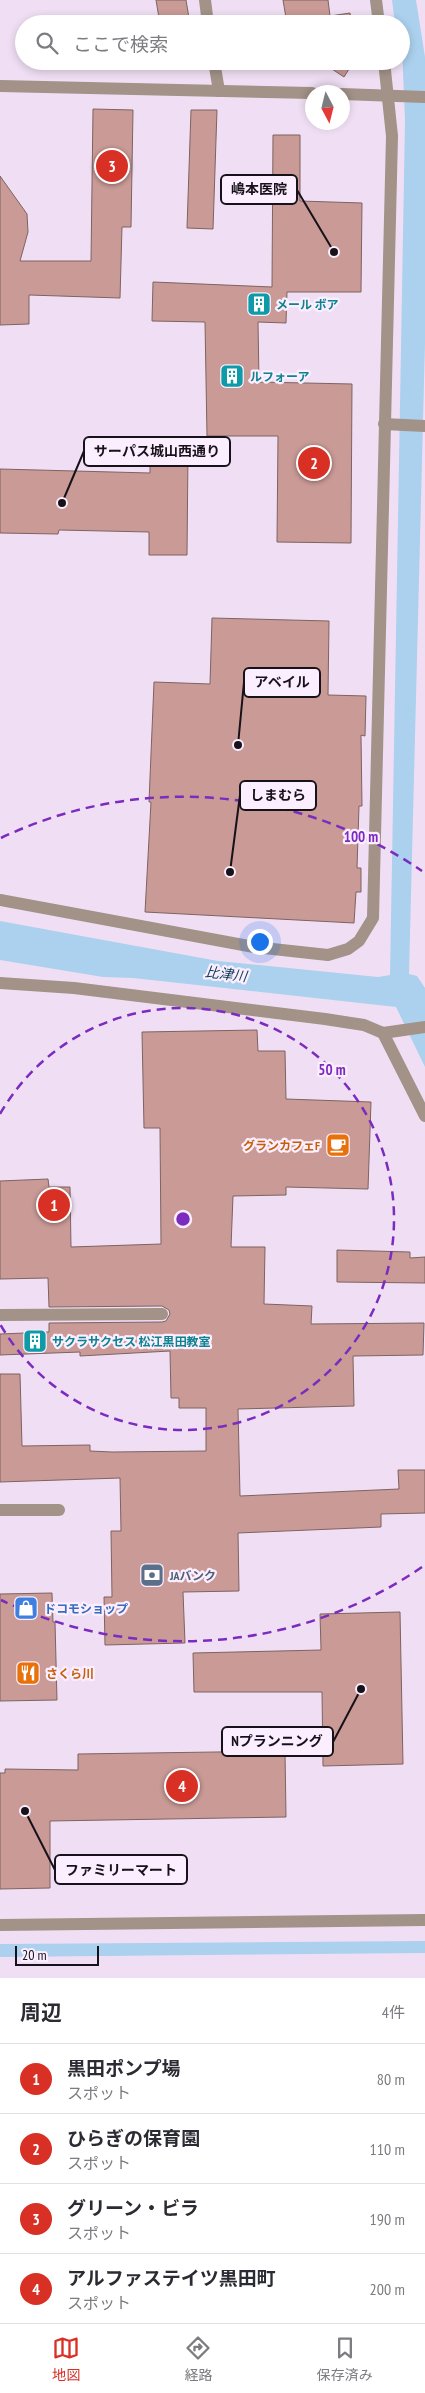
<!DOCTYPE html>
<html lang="ja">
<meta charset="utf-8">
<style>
body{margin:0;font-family:"PT Sans Narrow","Noto Sans JP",sans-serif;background:#f7f7f7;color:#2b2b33}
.compass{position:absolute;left:305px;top:85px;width:45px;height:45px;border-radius:50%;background:#fff;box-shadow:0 2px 8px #0003;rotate:173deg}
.scale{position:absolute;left:15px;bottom:12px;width:84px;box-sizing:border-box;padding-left:5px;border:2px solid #171219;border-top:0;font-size:14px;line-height:18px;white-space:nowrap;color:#171219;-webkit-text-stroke:4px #fbeeff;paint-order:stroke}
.you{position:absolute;left:259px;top:941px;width:18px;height:18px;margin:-12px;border:4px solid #fff;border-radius:50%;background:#1a73e8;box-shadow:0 0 0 8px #1a73e833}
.badge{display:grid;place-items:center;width:32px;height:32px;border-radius:50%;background:#d93025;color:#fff;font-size:16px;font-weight:700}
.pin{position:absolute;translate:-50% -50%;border:2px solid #fff;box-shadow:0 1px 5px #0006}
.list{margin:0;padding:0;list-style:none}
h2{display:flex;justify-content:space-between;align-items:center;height:65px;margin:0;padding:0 20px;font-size:21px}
h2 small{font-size:16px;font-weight:400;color:#7c7c81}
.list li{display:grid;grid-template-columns:32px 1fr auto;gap:15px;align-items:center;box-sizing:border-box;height:70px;padding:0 20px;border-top:1px solid #e1e1e2}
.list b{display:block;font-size:19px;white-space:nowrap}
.list p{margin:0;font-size:16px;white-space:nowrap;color:#7c7c81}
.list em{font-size:16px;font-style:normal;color:#7c7c81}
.icon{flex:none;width:28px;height:28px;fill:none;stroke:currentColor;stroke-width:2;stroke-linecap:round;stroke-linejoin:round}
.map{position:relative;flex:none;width:425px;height:1978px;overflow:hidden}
.search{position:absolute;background:#fff;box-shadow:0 2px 8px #0003;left:15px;right:15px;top:15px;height:55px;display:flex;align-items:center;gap:12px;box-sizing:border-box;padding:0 18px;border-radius:28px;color:#7c7c81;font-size:19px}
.sheet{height:345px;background:#fff}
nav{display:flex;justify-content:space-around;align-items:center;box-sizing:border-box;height:70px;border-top:1px solid #e1e1e2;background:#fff;font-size:14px;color:#7c7c81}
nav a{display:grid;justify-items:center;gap:2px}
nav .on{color:#d93025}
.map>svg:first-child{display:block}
</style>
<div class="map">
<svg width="425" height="1978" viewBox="0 0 425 1978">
<rect width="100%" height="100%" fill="#f0dff4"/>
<g fill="#abd1ee">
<path d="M 392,0 L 416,0 L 425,57 L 425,343 L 409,974 L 417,976 L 425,988 L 425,1067 L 396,1007 L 133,978 L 103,977 L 0,960 L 0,921 L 218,961 L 378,977 L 390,975 L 405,120 L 401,24 L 395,24 Z"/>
<path d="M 425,1941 L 425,1953 L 0,1957 L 0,1944 Z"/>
</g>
<g fill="#c99a96" stroke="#7d6361">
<path d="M 156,0 L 186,0 L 190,24 L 160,24 Z"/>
<path d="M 283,0 L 328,0 L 330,16 L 350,13 L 352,24 L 287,24 Z"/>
<path d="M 320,61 L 354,61 L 344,77 Z"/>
<path d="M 93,109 L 133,110 L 131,227 L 122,227 L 120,298 L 29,295 L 29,324 L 0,325 L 0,176 L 27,214 L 28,232 L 20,261 L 91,261 Z"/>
<path d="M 191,110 L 217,110 L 213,229 L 187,228 Z"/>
<path d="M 273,135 L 300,135 L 300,201 L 362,203 L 361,292 L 287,292 L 286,323 L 258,322 L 259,382 L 352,384 L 351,543 L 277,542 L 278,436 L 207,436 L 205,322 L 152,321 L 153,282 L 272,287 Z"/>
<path d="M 150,451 L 188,452 L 187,555 L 149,555 L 149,532 L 59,530 L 58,534 L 0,533 L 0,469 L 150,473 Z"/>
<path d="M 212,618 L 329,621 L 328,695 L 366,696 L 365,736 L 361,735 L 362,806 L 359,806 L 357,868 L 361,868 L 361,892 L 356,892 L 354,923 L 145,912 L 151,802 L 149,802 L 154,682 L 210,684 Z"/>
<path d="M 257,1030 L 258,1051 L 285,1051 L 286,1099 L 371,1102 L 368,1189 L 286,1187 L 286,1195 L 233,1196 L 231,1247 L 265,1247 L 264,1304 L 312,1306 L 311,1324 L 424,1323 L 423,1355 L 353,1356 L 354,1406 L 238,1409 L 240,1496 L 399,1489 L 398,1470 L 425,1470 L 425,1513 L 381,1514 L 381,1527 L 238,1533 L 239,1591 L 183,1592 L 185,1643 L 105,1645 L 104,1597 L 112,1597 L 111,1531 L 121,1531 L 120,1478 L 0,1482 L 0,1374 L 20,1374 L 22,1446 L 90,1445 L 90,1451 L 112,1452 L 206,1451 L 206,1408 L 179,1408 L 179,1398 L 171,1398 L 170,1351 L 80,1356 L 80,1352 L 0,1355 L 0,1334 L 49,1332 L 49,1323 L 162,1322 L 166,1321 L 170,1314 L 169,1310 L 162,1306 L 49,1307 L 48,1278 L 0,1279 L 0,1181 L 48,1179 L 49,1187 L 70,1187 L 71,1247 L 161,1244 L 160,1128 L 144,1128 L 142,1032 Z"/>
<path d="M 337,1250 L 410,1252 L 410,1258 L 425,1257 L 425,1283 L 337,1282 Z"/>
<path d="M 52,1593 L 53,1622 L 55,1622 L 57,1700 L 0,1701 L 0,1594 Z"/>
<path d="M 400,1612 L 403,1764 L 323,1766 L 322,1692 L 194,1692 L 193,1653 L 321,1650 L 320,1614 Z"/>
<path d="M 285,1751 L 286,1817 L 50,1821 L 50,1888 L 0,1889 L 0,1773 L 5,1773 L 5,1769 L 78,1770 L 78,1754 Z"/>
</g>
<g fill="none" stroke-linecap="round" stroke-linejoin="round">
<g stroke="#a29287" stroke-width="12">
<path d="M 205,0 L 208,24"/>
<path d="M 214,61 L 219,91"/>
<path d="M 0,1315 L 162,1314"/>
<path d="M 0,1510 L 59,1510"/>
</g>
<g stroke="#a29287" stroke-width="12">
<path d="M 376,0 L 379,24"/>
<path d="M 0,86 L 312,93"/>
<path d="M 342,94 L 425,97"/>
<path d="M 384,424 L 425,426"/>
<path d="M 0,900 L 254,947 L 328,955 L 348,949 L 359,941 L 373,918 L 392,136 L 384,61"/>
<path d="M 0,983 L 74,988 L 325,1019 L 364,1025 L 383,1033 L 425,1027"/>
<path d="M 383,1033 L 425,1116"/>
<path d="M 0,1925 L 425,1920"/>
</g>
</g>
<g fill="none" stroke="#7b2cbf" stroke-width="2.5" stroke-dasharray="9 6">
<path d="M0 1114A211 211 0 1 1 0 1324"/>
<path d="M422 1567A422 422 0 0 1 1 1600M1 838A422 422 0 0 1 422 871"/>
</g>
<defs>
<g id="building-square" transform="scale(1.25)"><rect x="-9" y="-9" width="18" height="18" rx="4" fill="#0f9aa8" stroke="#fbeeff"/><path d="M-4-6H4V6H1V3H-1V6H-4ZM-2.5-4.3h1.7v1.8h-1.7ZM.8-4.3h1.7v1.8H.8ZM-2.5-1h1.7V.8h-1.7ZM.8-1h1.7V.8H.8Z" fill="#fff"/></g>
<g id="cafe-square" transform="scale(1.25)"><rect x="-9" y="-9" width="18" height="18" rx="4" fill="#e8710a" stroke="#fbeeff"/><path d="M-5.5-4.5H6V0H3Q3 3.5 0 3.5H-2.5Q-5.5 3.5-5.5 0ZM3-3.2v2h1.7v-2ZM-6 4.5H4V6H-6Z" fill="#fff"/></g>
<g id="bank-square" transform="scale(1.25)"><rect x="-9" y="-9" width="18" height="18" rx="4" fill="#5c6f8a" stroke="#fbeeff"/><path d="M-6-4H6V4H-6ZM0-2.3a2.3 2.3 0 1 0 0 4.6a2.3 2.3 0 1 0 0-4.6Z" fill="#fff"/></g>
<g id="shop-square" transform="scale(1.25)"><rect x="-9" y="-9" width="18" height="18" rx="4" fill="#3f7fe0" stroke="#fbeeff"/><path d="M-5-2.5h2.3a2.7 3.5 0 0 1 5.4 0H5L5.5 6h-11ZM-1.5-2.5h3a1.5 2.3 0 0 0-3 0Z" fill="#fff"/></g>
<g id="restaurant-square" transform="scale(1.25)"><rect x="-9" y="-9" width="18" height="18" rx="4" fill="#e8710a" stroke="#fbeeff"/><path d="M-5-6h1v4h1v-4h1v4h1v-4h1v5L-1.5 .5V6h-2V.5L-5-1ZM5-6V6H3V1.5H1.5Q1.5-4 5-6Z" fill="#fff"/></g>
</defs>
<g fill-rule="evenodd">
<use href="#building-square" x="259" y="304"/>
<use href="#building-square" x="232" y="376"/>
<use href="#cafe-square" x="338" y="1145"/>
<use href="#building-square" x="35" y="1341"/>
<use href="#bank-square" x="152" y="1575"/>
<use href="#shop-square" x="26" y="1608"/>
<use href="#restaurant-square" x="28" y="1673"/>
</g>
<g text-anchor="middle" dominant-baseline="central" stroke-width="4.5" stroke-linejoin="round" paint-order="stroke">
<g font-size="12" font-weight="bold" fill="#0d838f" stroke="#fbeeff" text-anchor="start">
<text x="276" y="304">メール ボア</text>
<text x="250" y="376">ルフォーア</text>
<text x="52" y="1341">サクラサクセス 松江黒田教室</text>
</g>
<g font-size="12" font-weight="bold" fill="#c56008" stroke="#fbeeff" text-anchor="end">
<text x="320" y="1145">グランカフェF</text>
<text x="46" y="1673" text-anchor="start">さくら川</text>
</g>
<g font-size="12" font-weight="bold" fill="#4e5e75" stroke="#fbeeff" text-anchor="start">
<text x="170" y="1575">JAバンク</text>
</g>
<g font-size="12" font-weight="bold" fill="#366cbe" stroke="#fbeeff" text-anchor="start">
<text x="44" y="1608">ドコモショップ</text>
</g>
<g font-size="14" font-style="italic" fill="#0c3c58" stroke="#fbeeff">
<text transform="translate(226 974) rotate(7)">比津川</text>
</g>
</g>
<circle cx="183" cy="1219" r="8" fill="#7b2cbf" stroke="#fbeeff" stroke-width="2.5"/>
<g font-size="15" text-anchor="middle" font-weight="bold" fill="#7b2cbf" stroke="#fbeeff" stroke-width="4.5" stroke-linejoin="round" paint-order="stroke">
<text x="361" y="842">100 m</text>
<text x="332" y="1075">50 m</text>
</g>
<path fill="none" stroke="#171219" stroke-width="2" d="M334 252L297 190M62 503L84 451M238 745L244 682M230 872L240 795M361 1689L333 1742M25 1811L55 1870"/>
<g fill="#171219" stroke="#fbeeff" stroke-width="2">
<circle cx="334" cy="252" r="5"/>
<circle cx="62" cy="503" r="5"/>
<circle cx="238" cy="745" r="5"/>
<circle cx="230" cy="872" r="5"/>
<circle cx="361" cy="1689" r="5"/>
<circle cx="25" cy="1811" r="5"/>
</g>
<g fill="#fbeeff" stroke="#171219" stroke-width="2">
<rect x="221" y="175" width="76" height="29" rx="5"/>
<rect x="84" y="437" width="146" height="29" rx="5"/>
<rect x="244" y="668" width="76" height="29" rx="5"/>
<rect x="240" y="781" width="76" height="29" rx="5"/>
<rect x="222" y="1727" width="111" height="29" rx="5"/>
<rect x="55" y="1855" width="132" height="29" rx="5"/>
</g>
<g font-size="14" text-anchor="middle" font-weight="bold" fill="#171219">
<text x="259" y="194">嶋本医院</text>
<text x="157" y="456">サーパス城山西通り</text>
<text x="282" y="687">アベイル</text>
<text x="278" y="800">しまむら</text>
<text x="277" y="1746">Nプランニング</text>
<text x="121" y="1875">ファミリーマート</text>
</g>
</svg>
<svg class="compass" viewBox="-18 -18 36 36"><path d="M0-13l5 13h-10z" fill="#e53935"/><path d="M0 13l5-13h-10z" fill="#7c7c81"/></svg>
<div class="scale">20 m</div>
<div class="you"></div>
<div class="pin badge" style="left:54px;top:1205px">1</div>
<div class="pin badge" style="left:314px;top:463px">2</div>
<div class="pin badge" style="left:112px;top:166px">3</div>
<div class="pin badge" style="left:182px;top:1786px">4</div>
<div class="search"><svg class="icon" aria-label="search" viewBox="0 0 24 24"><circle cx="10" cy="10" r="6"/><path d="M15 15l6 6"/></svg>ここで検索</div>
</div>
<section class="sheet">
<h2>周辺<small>4件</small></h2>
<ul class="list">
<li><span class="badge">1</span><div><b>黒田ポンプ場</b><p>スポット</p></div><em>80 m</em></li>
<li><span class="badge">2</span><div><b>ひらぎの保育園</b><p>スポット</p></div><em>110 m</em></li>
<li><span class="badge">3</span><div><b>グリーン・ビラ</b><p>スポット</p></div><em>190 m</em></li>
<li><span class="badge">4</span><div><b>アルファステイツ黒田町</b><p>スポット</p></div><em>200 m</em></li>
</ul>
</section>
<nav>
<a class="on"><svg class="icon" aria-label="map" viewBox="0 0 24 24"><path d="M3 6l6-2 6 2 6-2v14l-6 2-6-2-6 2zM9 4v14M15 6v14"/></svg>地図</a>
<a><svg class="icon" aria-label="directions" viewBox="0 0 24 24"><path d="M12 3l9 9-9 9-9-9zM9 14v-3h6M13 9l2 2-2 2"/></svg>経路</a>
<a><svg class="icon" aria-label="saved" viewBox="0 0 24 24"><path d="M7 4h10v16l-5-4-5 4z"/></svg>保存済み</a>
</nav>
